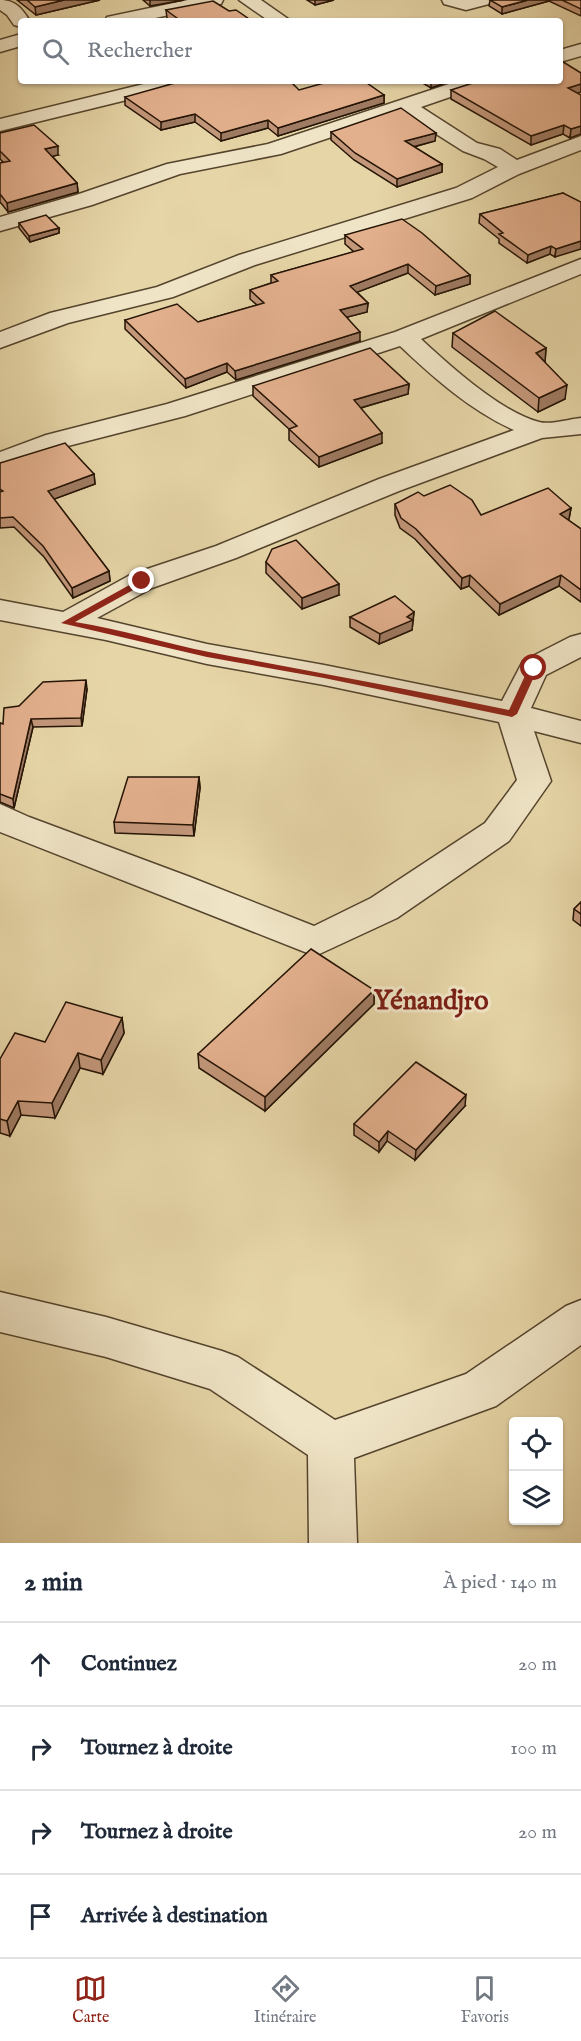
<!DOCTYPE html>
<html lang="fr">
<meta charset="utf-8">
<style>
body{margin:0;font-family:"IM FELL English",serif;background:#f6f6f7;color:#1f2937}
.controls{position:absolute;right:18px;bottom:18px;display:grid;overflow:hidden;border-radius:6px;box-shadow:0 2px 4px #0004}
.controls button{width:54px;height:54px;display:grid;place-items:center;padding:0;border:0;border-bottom:2px solid #e0e1e3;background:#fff;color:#1f2937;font:30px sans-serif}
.stop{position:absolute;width:18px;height:18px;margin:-14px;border:4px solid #8f2418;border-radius:50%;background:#fff}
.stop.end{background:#8f2418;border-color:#fff;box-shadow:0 2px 6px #0008}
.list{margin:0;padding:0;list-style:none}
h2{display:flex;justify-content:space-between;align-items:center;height:78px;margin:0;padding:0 24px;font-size:26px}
h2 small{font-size:20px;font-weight:400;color:#747a83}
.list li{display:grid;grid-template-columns:39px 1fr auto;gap:18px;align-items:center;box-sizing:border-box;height:84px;padding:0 24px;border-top:2px solid #e0e1e3}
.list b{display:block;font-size:22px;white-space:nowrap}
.list em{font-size:20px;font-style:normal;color:#747a83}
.icon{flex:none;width:33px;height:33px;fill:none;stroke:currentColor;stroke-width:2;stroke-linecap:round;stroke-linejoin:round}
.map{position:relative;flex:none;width:581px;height:1543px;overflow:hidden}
.search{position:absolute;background:#fff;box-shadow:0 2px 4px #0004;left:18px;right:18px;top:18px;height:66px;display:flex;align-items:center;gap:15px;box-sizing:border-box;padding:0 21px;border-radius:6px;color:#747a83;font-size:22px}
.sheet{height:414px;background:#fff}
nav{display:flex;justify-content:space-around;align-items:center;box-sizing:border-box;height:84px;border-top:2px solid #e0e1e3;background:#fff;font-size:16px;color:#747a83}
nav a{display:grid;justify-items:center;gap:3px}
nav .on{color:#8f2418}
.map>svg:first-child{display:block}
</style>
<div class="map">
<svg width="581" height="1543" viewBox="0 0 581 1543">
<rect width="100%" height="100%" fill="#e6d5a7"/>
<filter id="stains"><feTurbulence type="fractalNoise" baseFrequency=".00333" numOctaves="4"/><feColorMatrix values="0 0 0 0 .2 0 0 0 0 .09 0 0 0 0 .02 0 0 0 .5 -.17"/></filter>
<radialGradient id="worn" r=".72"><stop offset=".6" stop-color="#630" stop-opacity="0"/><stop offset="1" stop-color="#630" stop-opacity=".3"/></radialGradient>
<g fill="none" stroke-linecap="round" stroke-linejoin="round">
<g stroke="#54442d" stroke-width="3">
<g id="minor">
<path d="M 0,0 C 16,0 22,9 30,21 L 21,21 L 21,27 L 14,25 L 7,15 L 0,10 Z"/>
<path d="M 188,0 L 223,0 L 221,4 L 141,21 L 105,21 L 107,17 Z"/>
<path d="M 239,0 L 261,0 L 291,21 L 269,21 Z"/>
<path d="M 442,0 L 491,0 L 489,4 L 466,10 L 444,4 Z"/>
<path d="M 21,34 L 21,46 L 0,52 L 0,40 Z"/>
<path d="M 581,44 L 581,56 L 560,62 L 560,50 Z"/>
<path d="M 156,81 L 191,81 L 188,85 L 0,131 L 0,119 Z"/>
<path d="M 458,81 L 488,81 L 485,85 L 421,107 L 477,143 L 500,149 L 517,160 L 581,136 L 581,150 L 519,174 L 472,198 L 255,265 L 173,297 L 68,323 L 0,348 L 0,332 L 50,313 L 157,287 L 239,255 L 456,188 L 498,167 L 484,159 L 463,151 L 403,113 L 281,154 L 180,174 L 92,205 L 0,231 L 0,217 L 76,195 L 167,164 L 268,144 Z"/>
<path d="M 581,259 L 581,274 L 421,339 C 450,366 501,412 539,422 C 551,425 569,419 581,418 L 581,434 L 542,438 L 399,491 L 236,558 L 152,588 L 97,618 L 207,644 L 324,665 L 502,701 L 523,661 L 570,637 L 581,634 L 581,657 L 546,675 L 531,708 L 581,721 L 581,743 L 534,731 L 551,781 L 509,841 L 397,918 L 315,956 L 0,832 L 0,804 L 29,817 L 190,877 L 314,926 L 371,898 L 485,823 L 517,780 L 499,722 L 324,685 L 207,664 L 106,640 L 0,620 L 0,600 L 63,612 L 132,574 L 216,546 L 379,479 L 514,430 C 471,411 434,378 400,346 L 185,416 L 64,447 L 0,469 L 0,452 L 46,435 L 167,404 L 395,332 Z"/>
<path d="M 0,1292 L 106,1317 L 222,1351 L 238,1357 L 335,1420 L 466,1374 L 566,1306 L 581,1300 L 581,1345 L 496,1406 L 354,1458 L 357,1543 L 309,1543 L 308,1455 L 210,1389 L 106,1357 L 0,1332 Z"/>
</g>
</g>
<use href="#minor" fill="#efe4c6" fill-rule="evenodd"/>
</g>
<g fill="#c3977a" stroke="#241304" stroke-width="1.5">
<path d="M 17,0 L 100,0 L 36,15 Z"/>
<path d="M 143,0 L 184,0 L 150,6 Z"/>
<path d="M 307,0 L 334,0 L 315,5 Z"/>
<path d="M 490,0 L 581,0 L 581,16 L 549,1 L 502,14 L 489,6 Z"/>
<path d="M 166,10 L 229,11 L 252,21 L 171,21 L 167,18 Z"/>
<path d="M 419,81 L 451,81 L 431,88 Z"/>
<path d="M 299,90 L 384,95 L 384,103 L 278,136 L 268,128 L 221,141 L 195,122 L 161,130 L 125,105 L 125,97 Z"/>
<path d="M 451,90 L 578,93 L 570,138 L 563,134 L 531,145 L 451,99 Z"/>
<path d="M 331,132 L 436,133 L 435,141 L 414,147 L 442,164 L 442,172 L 397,187 L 354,160 L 331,140 Z"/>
<path d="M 0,133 L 58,155 L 52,156 L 77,183 L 78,192 L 8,212 L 1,203 L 0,203 L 0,163 L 3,162 L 0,159 Z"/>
<path d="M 563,193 L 555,257 L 550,254 L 527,263 L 499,243 L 499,239 L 479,223 L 480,214 Z"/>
<path d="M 19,223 L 59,228 L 59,233 L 30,242 L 19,228 Z"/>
<path d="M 345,235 L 470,275 L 470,284 L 435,295 L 408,273 L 357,292 L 368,303 L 367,312 L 347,317 L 360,341 L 236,380 L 227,372 L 186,388 L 125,329 L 125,320 L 198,322 L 257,305 L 250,299 L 250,290 L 271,283 L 271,275 L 354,252 L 345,244 Z"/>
<path d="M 453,333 L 546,348 L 545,362 L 565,399 L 538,412 L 452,347 Z"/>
<path d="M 409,384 L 408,394 L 361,408 L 382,443 L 319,467 L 289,440 L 289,429 L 253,396 L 253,386 Z"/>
<path d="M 0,463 L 94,474 L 95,484 L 54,499 L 109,571 L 110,581 L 73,598 L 44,557 L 14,527 L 0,528 Z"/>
<path d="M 424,496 L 481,515 L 571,508 L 569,519 L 568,520 L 581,529 L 581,602 L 559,586 L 499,615 L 469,586 L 461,589 L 415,539 L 400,528 L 395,515 L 395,504 Z"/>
<path d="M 266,562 L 339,595 L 302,609 L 266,573 Z"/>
<path d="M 414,612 L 412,630 L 379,644 L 350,627 L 350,617 Z"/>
<path d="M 87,689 L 82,726 L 33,727 L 14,808 L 0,802 L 0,723 L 3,724 L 19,706 Z"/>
<path d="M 199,777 L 200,788 L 194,836 L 115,833 L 114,822 Z"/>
<path d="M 581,902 L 581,926 L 573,920 L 574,909 Z"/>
<path d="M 374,990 L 374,1004 L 265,1111 L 199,1068 L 198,1054 Z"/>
<path d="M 122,1018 L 124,1033 L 103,1074 L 80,1068 L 55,1118 L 21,1115 L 10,1136 L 0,1133 L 0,1059 L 45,1042 Z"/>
<path d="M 465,1106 L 415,1160 L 387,1141 L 379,1152 L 354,1135 L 354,1124 Z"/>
</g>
<g fill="#9f7b63" stroke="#241304" stroke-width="1.5">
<path d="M 64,0 L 100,0 L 36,15 L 35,7 Z"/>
<path d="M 150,0 L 184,0 L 150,6 Z"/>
<path d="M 315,0 L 334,0 L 315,5 Z"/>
<path d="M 528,0 L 550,0 L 549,1 L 502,14 L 502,7 Z"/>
<path d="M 431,81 L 451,81 L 431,88 Z"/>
<path d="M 581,84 L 581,92 L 567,97 L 568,88 Z"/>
<path d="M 384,95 L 384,103 L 278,136 L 278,128 Z"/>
<path d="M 195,114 L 195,122 L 161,130 L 161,122 Z"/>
<path d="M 268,120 L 268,128 L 221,141 L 221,133 Z"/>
<path d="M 564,125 L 563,134 L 531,145 L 531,136 Z"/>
<path d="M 581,126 L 581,134 L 570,138 L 571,129 Z"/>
<path d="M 436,133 L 435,141 L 405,149 L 405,141 Z"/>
<path d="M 58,146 L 58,155 L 46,158 L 45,149 Z"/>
<path d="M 442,164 L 442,172 L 397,187 L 397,179 Z"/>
<path d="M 77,183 L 78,192 L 8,212 L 7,203 Z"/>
<path d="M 59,228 L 59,233 L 30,242 L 29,236 Z"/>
<path d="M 581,241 L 581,249 L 555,257 L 556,249 Z"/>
<path d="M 551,246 L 550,254 L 527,263 L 528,255 Z"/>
<path d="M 408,264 L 408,273 L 350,295 L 350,286 Z"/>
<path d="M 470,275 L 470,284 L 435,295 L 436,286 Z"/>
<path d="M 368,303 L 367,312 L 340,319 L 340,310 Z"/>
<path d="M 360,332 L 360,341 L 236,380 L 235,371 Z"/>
<path d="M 546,348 L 545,362 L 536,353 Z"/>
<path d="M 227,363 L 227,372 L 186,388 L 185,379 Z"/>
<path d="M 409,384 L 408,394 L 353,410 L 354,400 Z"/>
<path d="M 567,385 L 565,399 L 538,412 L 539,398 Z"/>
<path d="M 382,433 L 382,443 L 319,467 L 319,457 Z"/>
<path d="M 94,474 L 95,484 L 49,501 L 48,491 Z"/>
<path d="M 571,508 L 569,519 L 558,525 L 560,514 Z"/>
<path d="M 109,571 L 110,581 L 73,598 L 72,588 Z"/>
<path d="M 470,575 L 469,586 L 461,589 L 462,578 Z"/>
<path d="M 561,575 L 559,586 L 499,615 L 500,604 Z"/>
<path d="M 339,584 L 339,595 L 302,609 L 302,598 Z"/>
<path d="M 414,612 L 412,630 L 379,644 L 380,634 Z"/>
<path d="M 86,680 L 87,689 L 82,726 L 81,718 Z"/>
<path d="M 31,719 L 33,727 L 14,808 L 13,799 Z"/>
<path d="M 199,777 L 200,788 L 194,836 L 193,825 Z"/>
<path d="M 374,990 L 374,1004 L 265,1111 L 265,1097 Z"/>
<path d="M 122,1018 L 124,1033 L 103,1074 L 101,1060 Z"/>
<path d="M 78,1053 L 80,1068 L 55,1118 L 52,1103 Z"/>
<path d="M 466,1095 L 465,1106 L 415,1160 L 416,1150 Z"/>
<path d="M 18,1101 L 21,1115 L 10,1136 L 7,1121 Z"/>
<path d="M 388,1131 L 387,1141 L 379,1152 L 379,1142 Z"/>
</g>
<g fill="#e3b08e" stroke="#241304" stroke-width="1.5">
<path d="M 27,0 L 64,0 L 35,7 Z"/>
<path d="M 490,0 L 528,0 L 502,7 Z"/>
<path d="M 562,0 L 581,0 L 581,9 Z"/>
<path d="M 213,1 L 229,11 L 236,10 L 252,21 L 181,21 L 166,10 Z"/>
<path d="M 560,60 L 581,73 L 581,84 L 568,88 L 581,95 L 581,126 L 571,129 L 564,125 L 531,136 L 451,90 L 479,81 L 560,81 Z"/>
<path d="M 182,81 L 290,81 L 299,90 L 331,81 L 364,81 L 384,95 L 278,128 L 268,120 L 221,133 L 195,114 L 161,122 L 125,97 Z"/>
<path d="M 401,108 L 436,133 L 405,141 L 442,164 L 397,179 L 355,153 L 331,132 Z"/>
<path d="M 34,125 L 58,146 L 45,149 L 77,183 L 7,203 L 0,194 L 0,163 L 10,161 L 0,151 L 0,133 Z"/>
<path d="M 563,193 L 581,202 L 581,241 L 556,249 L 551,246 L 528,255 L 499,234 L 503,233 L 480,214 Z"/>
<path d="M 46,215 L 59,228 L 29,236 L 19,223 Z"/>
<path d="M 402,219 L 422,233 L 470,275 L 436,286 L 408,264 L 350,286 L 368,303 L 340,310 L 360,332 L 235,371 L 227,363 L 185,379 L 125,320 L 177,304 L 198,322 L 264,303 L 250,290 L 278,281 L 271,275 L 363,249 L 345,235 Z"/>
<path d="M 495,311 L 546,348 L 536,353 L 567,385 L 539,398 L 453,333 Z"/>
<path d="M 370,348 L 409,384 L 354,400 L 382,433 L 319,457 L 289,429 L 297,426 L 253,386 Z"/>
<path d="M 65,443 L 94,474 L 48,491 L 109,571 L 72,588 L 43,546 L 13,517 L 0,518 L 0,492 L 3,491 L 0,489 L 0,463 Z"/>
<path d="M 450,485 L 472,500 L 481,515 L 548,488 L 571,508 L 560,514 L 581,529 L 581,590 L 561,575 L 500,604 L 470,575 L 462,578 L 416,529 L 401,518 L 395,504 L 418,492 L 424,496 Z"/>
<path d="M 296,540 L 339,584 L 302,598 L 266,562 L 272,549 Z"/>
<path d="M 395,596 L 414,612 L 407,617 L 413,620 L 380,634 L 350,617 Z"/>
<path d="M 86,680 L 81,718 L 31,719 L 13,799 L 0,794 L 0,723 L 3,724 L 4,708 L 19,706 L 43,682 Z"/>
<path d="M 128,777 L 199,777 L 193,825 L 114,822 Z"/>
<path d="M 581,902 L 581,914 L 574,909 Z"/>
<path d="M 311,949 L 374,990 L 265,1097 L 198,1054 Z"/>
<path d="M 66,1002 L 122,1018 L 101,1060 L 78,1053 L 52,1103 L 18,1101 L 7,1121 L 0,1119 L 0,1059 L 15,1033 L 45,1042 Z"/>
<path d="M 416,1062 L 466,1095 L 416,1150 L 388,1131 L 379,1142 L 354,1124 Z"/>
</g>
<path fill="#8f2418" d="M 142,578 L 147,581 L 146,583 L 75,622 C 121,629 164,643 209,652 C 309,671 409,689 509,710 L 530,665 L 538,668 L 517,714 L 512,717 L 324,678 L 207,657 L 61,623 Z"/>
<g text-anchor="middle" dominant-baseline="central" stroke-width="6" stroke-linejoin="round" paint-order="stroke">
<g font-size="27" font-weight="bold" fill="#7a1f14" stroke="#efe4c6">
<text x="431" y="1002">Yénandjro</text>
</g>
</g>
<rect width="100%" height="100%" filter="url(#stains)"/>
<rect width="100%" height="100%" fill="url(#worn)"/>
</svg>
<div class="controls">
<button><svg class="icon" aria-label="locate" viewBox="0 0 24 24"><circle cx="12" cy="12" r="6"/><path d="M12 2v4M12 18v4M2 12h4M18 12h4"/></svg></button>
<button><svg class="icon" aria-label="layers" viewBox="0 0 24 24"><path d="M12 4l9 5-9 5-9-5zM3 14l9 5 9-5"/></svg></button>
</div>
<div class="stop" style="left:534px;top:668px"></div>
<div class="stop end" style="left:142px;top:581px"></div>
<div class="search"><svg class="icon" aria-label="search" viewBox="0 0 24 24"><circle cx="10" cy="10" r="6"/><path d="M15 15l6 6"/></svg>Rechercher</div>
</div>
<section class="sheet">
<h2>2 min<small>À pied · 140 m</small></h2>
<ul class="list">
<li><svg class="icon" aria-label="ahead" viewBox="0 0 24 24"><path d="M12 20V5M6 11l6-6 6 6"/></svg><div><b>Continuez</b></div><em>20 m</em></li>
<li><svg class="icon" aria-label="right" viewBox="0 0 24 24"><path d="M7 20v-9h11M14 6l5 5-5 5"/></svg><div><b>Tournez à droite</b></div><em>100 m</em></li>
<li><svg class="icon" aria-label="right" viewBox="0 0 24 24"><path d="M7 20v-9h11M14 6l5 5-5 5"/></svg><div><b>Tournez à droite</b></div><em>20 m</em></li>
<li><svg class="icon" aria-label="arrive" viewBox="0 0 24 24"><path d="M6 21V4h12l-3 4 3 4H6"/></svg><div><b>Arrivée à destination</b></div></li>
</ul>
</section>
<nav>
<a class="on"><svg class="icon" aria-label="map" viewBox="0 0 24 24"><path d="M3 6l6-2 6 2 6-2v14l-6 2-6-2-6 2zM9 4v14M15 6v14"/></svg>Carte</a>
<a><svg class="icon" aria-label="directions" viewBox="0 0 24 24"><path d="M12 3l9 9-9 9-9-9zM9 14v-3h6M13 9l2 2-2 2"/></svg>Itinéraire</a>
<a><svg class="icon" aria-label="saved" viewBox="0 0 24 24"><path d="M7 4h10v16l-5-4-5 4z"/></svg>Favoris</a>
</nav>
